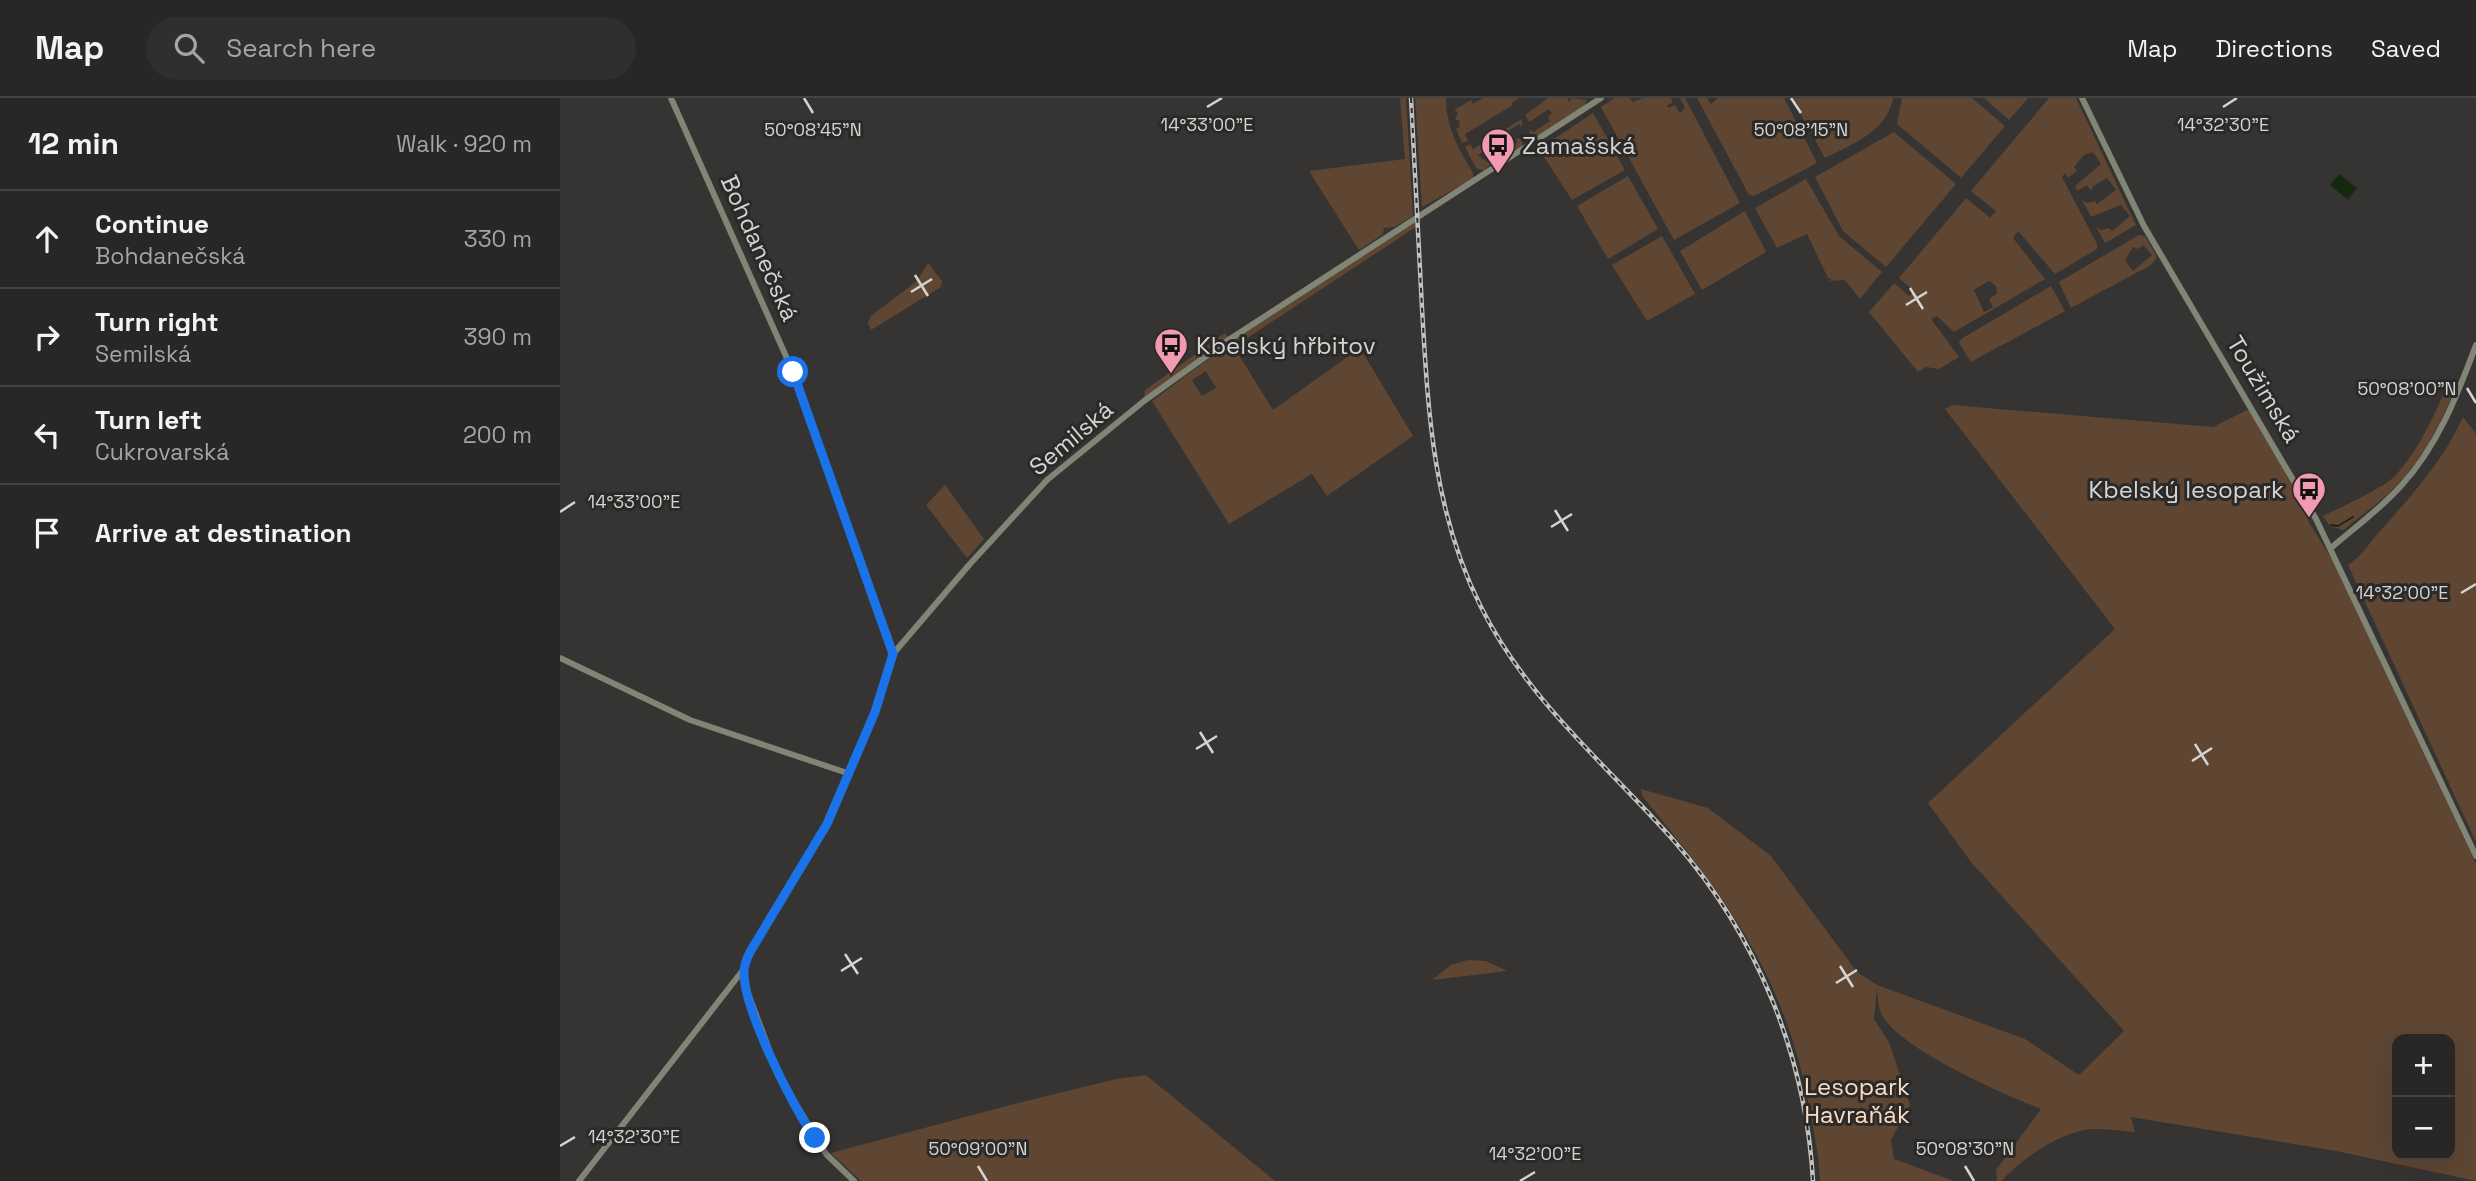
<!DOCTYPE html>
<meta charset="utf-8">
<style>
body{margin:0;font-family:"Space Grotesk",sans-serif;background:#302f2e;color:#f1f3f6}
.controls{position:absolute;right:21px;bottom:21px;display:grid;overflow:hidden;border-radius:14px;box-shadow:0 7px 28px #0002}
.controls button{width:63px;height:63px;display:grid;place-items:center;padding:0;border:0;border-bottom:2px solid #444443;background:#282726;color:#f1f3f6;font:35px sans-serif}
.stop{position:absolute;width:21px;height:21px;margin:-16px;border:5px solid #1a73e8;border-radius:50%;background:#fff}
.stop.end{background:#1a73e8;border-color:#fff;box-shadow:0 2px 7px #0008}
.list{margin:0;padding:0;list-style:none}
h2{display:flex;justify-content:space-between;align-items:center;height:91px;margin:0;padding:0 28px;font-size:30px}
h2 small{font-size:23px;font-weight:400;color:#a5a5a7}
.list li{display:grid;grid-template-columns:46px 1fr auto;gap:21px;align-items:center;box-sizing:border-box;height:98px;padding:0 28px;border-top:2px solid #444443}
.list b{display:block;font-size:26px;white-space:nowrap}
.list p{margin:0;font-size:23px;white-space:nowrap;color:#a5a5a7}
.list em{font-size:23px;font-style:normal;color:#a5a5a7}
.icon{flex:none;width:38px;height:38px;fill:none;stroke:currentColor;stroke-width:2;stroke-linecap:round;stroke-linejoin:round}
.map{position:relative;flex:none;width:1916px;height:1083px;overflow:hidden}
header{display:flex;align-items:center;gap:42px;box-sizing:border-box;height:98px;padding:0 35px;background:#282726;border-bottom:2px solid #444443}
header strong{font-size:33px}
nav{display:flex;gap:38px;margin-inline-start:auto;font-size:24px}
.search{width:490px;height:63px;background:#302f2e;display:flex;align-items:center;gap:18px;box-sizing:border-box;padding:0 24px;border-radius:38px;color:#a5a5a7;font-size:26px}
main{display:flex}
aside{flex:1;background:#282726}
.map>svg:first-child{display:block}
</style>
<header>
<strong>Map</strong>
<div class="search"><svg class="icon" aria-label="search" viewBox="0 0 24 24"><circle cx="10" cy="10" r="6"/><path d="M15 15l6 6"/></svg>Search here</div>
<nav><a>Map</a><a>Directions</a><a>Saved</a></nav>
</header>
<main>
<aside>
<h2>12 min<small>Walk · 920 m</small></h2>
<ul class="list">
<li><svg class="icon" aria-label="ahead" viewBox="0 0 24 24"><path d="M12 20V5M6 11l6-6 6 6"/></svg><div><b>Continue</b><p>Bohdanečská</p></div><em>330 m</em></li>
<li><svg class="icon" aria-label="right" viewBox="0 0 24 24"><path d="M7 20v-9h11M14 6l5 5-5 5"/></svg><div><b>Turn right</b><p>Semilská</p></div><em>390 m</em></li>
<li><svg class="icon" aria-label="left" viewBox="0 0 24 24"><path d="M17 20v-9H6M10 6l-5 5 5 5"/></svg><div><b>Turn left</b><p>Cukrovarská</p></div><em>200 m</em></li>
<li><svg class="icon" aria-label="arrive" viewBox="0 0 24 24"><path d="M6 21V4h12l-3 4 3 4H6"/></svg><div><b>Arrive at destination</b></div></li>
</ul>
</aside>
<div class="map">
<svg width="1916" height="1083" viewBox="0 0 1916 1083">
<rect width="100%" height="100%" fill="#353432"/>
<g fill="#5e4633" fill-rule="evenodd">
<path d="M 840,0 L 846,0 L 853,118 L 834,129 L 824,130 L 823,136 L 799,152 L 749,73 L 845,61 Z"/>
<path d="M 855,0 L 886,0 C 886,30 898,49 913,75 L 913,81 L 862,109 Z"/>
<path d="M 923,0 L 959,0 L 952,5 L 953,7 L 905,36 L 908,43 L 902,45 L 896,31 L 900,29 L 899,22 L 895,22 L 898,14 L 894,12 L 911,2 L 913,6 Z"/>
<path d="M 988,0 L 1008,0 L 1008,4 L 1012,0 L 1027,2 L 1025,7 L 974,42 L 969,40 L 970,31 L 973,34 L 990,23 L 988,19 L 992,15 L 989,11 L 969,24 L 965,17 Z"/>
<path d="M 1054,0 L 1069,0 L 1073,4 L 1083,0 L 1111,0 L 1113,5 L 1107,7 L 1108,10 L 1115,7 L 1120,15 L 1125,10 L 1120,0 L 1125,0 L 1180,105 L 1114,142 L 1041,9 Z"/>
<path d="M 1137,0 L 1147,0 L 1151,6 L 1158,0 L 1224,0 L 1257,65 L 1194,98 L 1189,97 Z"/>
<path d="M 1232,0 L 1333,0 C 1327,34 1292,46 1265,60 Z"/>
<path d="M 1342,0 L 1412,0 L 1445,28 L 1401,80 L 1337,26 Z"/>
<path d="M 1424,0 L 1468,0 L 1449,22 Z"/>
<path d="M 1489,0 L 1516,0 L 1576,127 L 1545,145 L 1536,129 L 1541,132 L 1549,130 L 1552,133 L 1570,118 L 1561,107 L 1531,119 L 1522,102 L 1527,105 L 1535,103 L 1537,106 L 1556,92 L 1547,80 L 1533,88 L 1531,93 L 1527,87 L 1517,93 L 1515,88 L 1541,66 L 1533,54 L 1524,57 L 1514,69 L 1517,73 L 1508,80 L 1505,75 L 1502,79 L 1537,146 L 1537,151 L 1495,176 L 1458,133 L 1453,140 L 1485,181 L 1394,234 L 1377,218 L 1371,221 L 1399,259 L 1379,271 L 1366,269 L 1358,274 L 1309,214 L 1334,185 L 1349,198 L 1354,193 L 1339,180 L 1406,100 L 1430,120 L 1436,113 L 1411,93 ZM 1429,183 L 1436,188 L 1437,196 L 1429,201 L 1433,209 L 1424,214 L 1414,192 Z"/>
<path d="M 1033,15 L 1065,72 L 1012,102 L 979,51 Z"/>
<path d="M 962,21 L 962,30 L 959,26 L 946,34 L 948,38 L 918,57 L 927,64 L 956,46 L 957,40 L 962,41 L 962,49 L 933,63 L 924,73 L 916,70 L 905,49 L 910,46 L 913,51 Z"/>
<path d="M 1334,34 L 1396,86 L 1326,169 L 1283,133 L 1255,79 Z"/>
<path d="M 1068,78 L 1098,131 L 1048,161 L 1017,108 Z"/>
<path d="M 1246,81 L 1279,138 L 1322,174 L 1300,201 L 1285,182 L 1269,183 L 1272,181 L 1268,180 L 1247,136 L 1217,150 L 1195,110 Z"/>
<path d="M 1185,113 L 1206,154 L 1142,192 L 1120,153 Z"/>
<path d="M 855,122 L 856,129 L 681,244 L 677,254 L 713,312 L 800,250 L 853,338 L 767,398 L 752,376 L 669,426 L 592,303 L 697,225 ZM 646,273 L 656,290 L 642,298 L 632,282 Z"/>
<path d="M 1579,137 L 1585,138 L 1597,159 L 1591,167 L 1511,210 L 1499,184 ZM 1583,147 L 1592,157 L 1573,173 L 1565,162 L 1573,149 L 1578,151 Z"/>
<path d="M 1102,138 L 1135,196 L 1087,223 L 1052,167 Z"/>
<path d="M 368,165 L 382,183 L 381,189 L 311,232 L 308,225 L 311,218 L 357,183 Z"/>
<path d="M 1491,188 L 1505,213 L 1411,264 L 1399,245 L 1401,241 Z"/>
<path d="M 665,235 L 669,241 L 584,303 L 585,292 Z"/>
<path d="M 1882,280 L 1895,291 C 1880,328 1861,364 1832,392 C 1818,406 1801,417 1786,430 L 1783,432 L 1770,428 L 1763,418 C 1781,409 1822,391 1835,378 C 1857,354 1872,322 1885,293 L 1880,286 Z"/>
<path d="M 1392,307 L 1653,329 L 1689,311 L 1731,382 L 1750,426 L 1776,468 L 1916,766 L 1916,1083 L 1776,1053 L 1571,1019 L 1575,1034 C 1559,1033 1540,1029 1525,1032 C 1492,1039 1464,1060 1441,1083 L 1437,1083 L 1436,1072 L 1481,1011 C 1446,997 1333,949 1320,913 C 1318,906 1318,898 1317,891 L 1314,921 L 1329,944 L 1350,1007 L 1331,1042 L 1334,1061 L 1394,1083 L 1260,1083 C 1259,1058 1254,1034 1249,1009 C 1225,877 1166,800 1083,699 L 1081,691 L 1148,710 L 1211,758 L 1297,874 L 1317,887 L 1465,941 L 1519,977 L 1564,933 L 1411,764 L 1368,705 L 1555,531 L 1385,311 ZM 1837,941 L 1890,941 L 1890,1057 L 1837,1057 Z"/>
<path d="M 1903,319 L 1916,336 L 1916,744 L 1788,467 C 1805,455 1808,446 1821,432 C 1853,396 1883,363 1903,319 Z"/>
<path d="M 385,387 L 424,441 L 407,460 L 366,407 Z"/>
<path d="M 908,862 L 926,863 L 947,873 L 872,882 L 891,867 Z"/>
<path d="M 586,977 L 715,1083 L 301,1083 L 271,1055 L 454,1006 L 556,981 Z"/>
</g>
<path fill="#172810" d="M 1779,76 L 1797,90 L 1788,102 L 1770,87 Z"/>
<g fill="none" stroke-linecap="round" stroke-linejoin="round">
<path stroke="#172810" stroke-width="2" d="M 1771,427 L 1778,428 L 1793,419"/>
<g stroke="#818576" stroke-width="6">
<path d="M 111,0 L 233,274 L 333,556"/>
<path d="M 1522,0 L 1584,128 L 1756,421 L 1916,758"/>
<path d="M 1771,450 C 1794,430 1819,412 1840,389 C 1878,348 1897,298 1916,247"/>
<path d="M 0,560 L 130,622 L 290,676"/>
<path d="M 19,1083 L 183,872"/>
<path d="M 294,1083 L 266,1056 L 219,978 L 186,890 L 183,872 L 190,854 L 267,726 L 315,614 L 333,556 L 409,467 L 487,382 L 584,303 L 670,241 L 1041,0"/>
</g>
<g stroke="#c1c1bf" stroke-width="4.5">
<path id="rail" d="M 851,0 C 855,70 858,140 862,210 C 868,314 873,414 921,509 C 968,603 1046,666 1115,744 C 1197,838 1246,958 1253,1083"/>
</g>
<use href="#rail" stroke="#2b2a28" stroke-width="2" stroke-dasharray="5" stroke-linecap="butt"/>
</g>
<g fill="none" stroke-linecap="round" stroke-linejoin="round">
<path stroke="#1a73e8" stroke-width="9" d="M 233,274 L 333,556 L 315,614 L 267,726 L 190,854 C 187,860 184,867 184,874 C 183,910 233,1010 255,1040"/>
</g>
<path fill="none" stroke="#d4d4d2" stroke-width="2.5" d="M 244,0 L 253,15M 1231,0 L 1241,15M 647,9 L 662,0M 1663,9 L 1677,0M 355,177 L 368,198M 1350,190 L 1363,211M 351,194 L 372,181M 1346,207 L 1367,194M 1907,290 L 1916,305M 995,412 L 1008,433M 0,414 L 15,404M 991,429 L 1012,416M 1901,495 L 1916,486M 640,634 L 653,655M 1635,646 L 1648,667M 636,651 L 657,638M 1632,663 L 1652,650M 285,856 L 298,876M 1280,868 L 1293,889M 281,873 L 302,860M 1276,885 L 1297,872M 0,1048 L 15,1039M 418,1068 L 427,1083M 1405,1068 L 1414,1083M 960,1083 L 975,1074"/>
<defs>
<g id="bus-pin" transform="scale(1.75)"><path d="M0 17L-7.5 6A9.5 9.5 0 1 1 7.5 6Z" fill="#f19ab2" stroke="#2b2a28"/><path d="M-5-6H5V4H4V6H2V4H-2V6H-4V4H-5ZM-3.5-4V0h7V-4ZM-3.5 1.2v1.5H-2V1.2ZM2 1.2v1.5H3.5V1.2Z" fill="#111"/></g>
</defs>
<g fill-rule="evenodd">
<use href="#bus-pin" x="938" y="47"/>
<use href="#bus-pin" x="611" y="247"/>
<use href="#bus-pin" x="1749" y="391"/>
</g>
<g text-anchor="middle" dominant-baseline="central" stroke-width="6" stroke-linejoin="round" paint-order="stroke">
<g font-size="24" fill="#d4d4d2" stroke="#2b2a28" text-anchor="start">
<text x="962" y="47">Zamašská</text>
<text x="636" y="247">Kbelský hřbitov</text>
<text x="1724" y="391" text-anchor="end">Kbelský lesopark</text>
</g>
<g font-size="24" fill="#d4d4d2" stroke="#2b2a28">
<text transform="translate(200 150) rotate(66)">Bohdanečská</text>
<text transform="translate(1704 291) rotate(59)">Toužimská</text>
<text transform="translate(511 340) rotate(-40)">Semilská</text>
</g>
<g font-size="24" fill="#fadbc3" stroke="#2b2a28">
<text x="1297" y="988">Lesopark<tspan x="1297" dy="28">Havraňák</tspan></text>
</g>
</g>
<g font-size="18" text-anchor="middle" fill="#d4d4d2" stroke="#2b2a28" stroke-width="6" stroke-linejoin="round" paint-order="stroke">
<text x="647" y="33">14°33'00"E</text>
<text x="1663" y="33">14°32'30"E</text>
<text x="1241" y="38">50°08'15"N</text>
<text x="253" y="38">50°08'45"N</text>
<text x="1847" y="297">50°08'00"N</text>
<text x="74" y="410">14°33'00"E</text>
<text x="1842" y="501">14°32'00"E</text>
<text x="74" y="1045">14°32'30"E</text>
<text x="418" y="1057">50°09'00"N</text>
<text x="1405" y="1057">50°08'30"N</text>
<text x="975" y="1062">14°32'00"E</text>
</g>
</svg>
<div class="controls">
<button>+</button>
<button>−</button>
</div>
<div class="stop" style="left:233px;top:274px"></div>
<div class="stop end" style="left:255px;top:1040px"></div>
</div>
</main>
